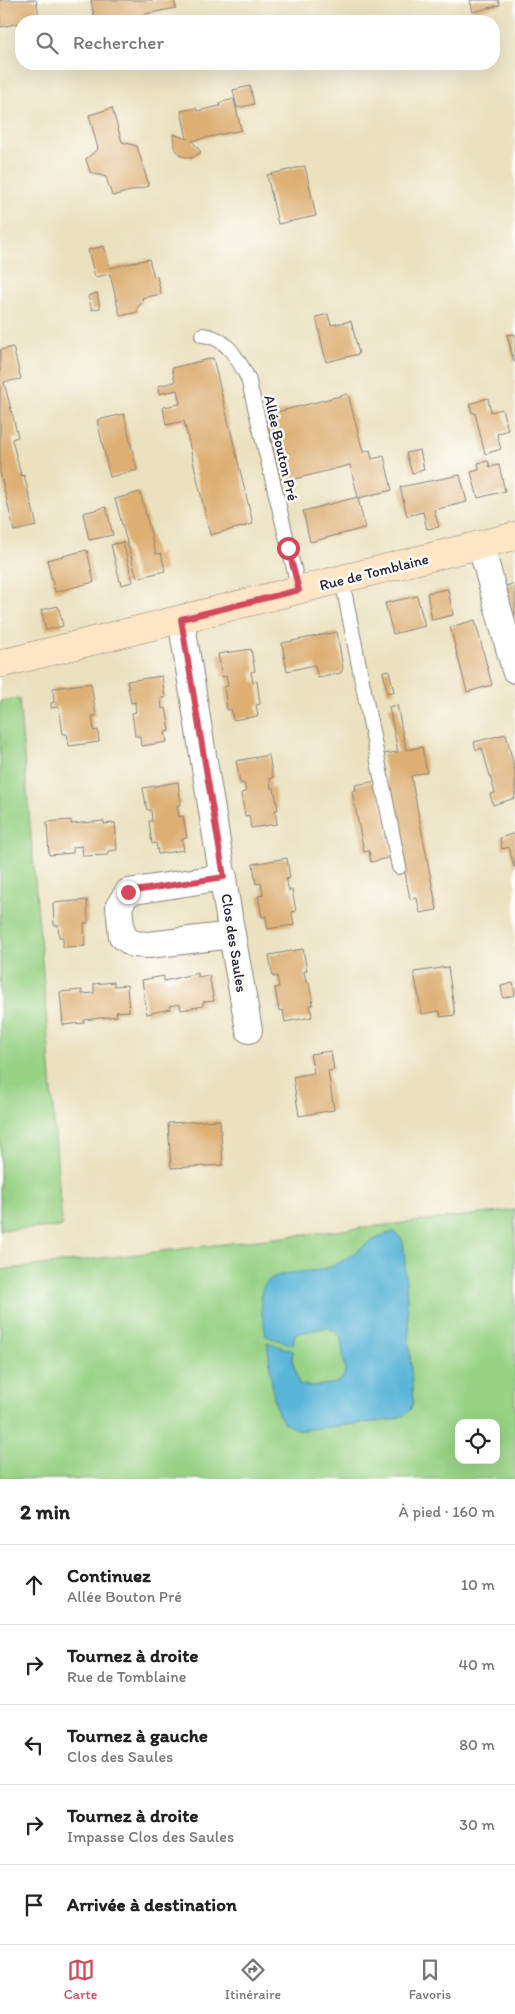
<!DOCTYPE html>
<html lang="fr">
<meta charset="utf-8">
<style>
body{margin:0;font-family:Itim,sans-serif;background:#f2f2f2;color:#222}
.controls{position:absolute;right:15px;bottom:15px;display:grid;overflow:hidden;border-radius:10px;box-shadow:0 5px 20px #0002}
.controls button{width:45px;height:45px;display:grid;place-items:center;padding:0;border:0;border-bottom:1px solid #e0e0e0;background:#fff;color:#222;font:25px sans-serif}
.stop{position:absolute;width:15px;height:15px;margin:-11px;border:4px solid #d1495b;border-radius:50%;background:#fff}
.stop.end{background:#d1495b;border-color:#fff;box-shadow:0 1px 5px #0008}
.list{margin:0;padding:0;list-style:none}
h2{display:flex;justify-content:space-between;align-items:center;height:65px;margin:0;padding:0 20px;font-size:21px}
h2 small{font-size:16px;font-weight:400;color:#767676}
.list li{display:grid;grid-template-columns:32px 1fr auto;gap:15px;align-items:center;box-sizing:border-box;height:80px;padding:0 20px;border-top:1px solid #e0e0e0}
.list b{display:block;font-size:19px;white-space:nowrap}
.list p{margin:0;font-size:16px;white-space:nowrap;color:#767676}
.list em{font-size:16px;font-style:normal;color:#767676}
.icon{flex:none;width:28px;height:28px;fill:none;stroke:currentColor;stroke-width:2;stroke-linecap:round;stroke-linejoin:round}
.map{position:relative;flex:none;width:515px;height:1479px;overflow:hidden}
.search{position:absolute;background:#fff;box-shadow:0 5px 20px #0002;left:15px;right:15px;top:15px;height:55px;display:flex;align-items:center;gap:12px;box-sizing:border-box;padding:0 18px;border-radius:20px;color:#767676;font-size:19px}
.sheet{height:465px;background:#fff}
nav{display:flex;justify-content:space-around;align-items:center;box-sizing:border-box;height:70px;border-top:1px solid #e0e0e0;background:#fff;font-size:14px;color:#767676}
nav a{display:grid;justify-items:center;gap:2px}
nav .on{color:#d1495b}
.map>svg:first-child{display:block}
</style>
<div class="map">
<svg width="515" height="1479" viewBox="0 0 515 1479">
<rect width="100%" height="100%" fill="#fdfcf7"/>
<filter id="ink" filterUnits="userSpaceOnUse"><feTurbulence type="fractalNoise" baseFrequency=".02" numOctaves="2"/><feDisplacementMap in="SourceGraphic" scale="10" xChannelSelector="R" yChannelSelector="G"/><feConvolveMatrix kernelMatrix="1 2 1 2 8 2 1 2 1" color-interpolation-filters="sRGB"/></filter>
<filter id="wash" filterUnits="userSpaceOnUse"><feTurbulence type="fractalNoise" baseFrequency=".0096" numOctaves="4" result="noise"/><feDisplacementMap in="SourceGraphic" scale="20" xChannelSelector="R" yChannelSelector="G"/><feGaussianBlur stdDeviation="1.12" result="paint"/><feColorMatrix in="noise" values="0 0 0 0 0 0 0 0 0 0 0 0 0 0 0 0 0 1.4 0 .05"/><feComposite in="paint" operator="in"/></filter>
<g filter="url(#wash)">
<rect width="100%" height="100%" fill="#ebe1bf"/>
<g fill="#98d285" stroke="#5d7a60" fill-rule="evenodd">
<path d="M 19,699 L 43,972 L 62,1227 L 0,1230 L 0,701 Z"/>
<path d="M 515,1210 L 515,1479 L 0,1479 L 0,1270 ZM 459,1423 L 496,1423 L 496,1460 L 459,1460 Z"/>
</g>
<path fill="#5ab6d8" stroke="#3e6c8a" d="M 394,1232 L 402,1239 L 404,1248 L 413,1402 L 410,1410 L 405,1415 L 392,1420 L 302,1430 C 292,1429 282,1423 278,1413 C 272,1399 270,1359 267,1342 L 293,1351 L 292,1359 L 299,1384 C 305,1388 331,1385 338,1382 C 342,1380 344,1375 345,1371 L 341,1338 L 339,1334 L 328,1327 L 295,1334 L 293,1345 L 266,1336 C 264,1322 256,1296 265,1284 C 275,1270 308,1273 324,1269 C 350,1262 367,1237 394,1232 Z"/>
<g id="blocks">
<g fill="#ddaf73">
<path d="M 0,0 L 36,0 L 40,20 L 21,21 L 21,23 L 0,27 Z"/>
<path d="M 91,0 L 174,0 L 176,8 L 109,21 L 95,21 Z"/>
<path d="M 470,0 L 498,0 L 500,5 L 473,12 Z"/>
<path d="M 250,86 L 254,104 L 237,108 L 233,90 Z"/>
<path d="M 234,99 L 241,130 L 192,141 L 201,152 L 192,158 L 181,156 L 174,147 L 173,134 L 187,139 L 181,111 L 196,108 L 197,111 L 220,106 L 219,103 Z"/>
<path d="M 112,108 L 122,142 L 137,146 L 149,186 L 112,196 L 106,177 L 90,172 L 86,159 L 98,149 L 89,115 Z"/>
<path d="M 305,166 L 316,216 L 278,224 L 267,175 Z"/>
<path d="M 104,246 L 110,268 L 149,259 L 154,277 L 157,276 L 161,294 L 142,298 L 143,301 L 137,308 L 138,312 L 120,316 L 110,274 L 95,277 L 88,250 Z"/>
<path d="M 97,293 L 100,308 L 92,310 L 88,296 Z"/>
<path d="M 328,314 L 331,325 L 351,321 L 359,354 L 326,362 L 316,317 Z"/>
<path d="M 515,334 L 515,362 L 514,362 L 507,335 Z"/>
<path d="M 13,347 L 21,379 L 4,382 L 18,437 L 12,439 L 21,476 L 24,475 L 37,526 L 14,531 L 0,472 L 0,350 Z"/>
<path d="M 213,358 L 253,524 L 210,535 L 184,421 L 166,425 L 163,407 L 180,404 L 177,390 L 159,394 L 158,386 L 175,382 L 172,368 Z"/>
<path d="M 348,394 L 363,452 L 370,450 L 372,459 L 384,456 L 392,490 L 358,498 L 365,528 L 310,542 L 303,511 L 358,497 L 350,465 L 283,482 L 265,415 Z"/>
<path d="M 488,398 L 491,412 L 502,409 L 508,430 L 497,434 L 501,449 L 485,454 L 475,413 L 472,413 L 470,404 Z"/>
<path d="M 124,414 L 137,470 L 110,477 L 97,420 Z"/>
<path d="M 420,450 L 424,470 L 412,473 L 406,453 Z"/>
<path d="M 488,461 L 490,467 L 499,465 L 505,491 L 478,498 L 471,472 L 479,470 L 478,463 Z"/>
<path d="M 460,475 L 467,502 L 434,510 L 439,527 L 427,529 L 423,512 L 407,516 L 400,487 Z"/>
<path d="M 140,492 L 156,554 L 161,553 L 165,571 L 137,578 L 115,499 Z"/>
<path d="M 106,507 L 113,535 L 89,540 L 83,513 Z"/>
<path d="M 123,542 L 133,582 L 121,585 L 111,545 Z"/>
<path d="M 87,550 L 94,582 L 55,592 L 47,560 Z"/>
<path d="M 515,583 L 515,616 L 514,616 L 506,586 Z"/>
<path d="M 448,589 L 453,615 L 432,620 L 427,593 Z"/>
<path d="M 417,596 L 425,626 L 393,634 L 385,603 Z"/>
<path d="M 58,606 L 63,626 L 46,630 L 41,610 Z"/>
<path d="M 475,620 L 492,685 L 467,692 L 450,627 Z"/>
<path d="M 337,632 L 343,668 L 341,673 L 318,678 L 315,665 L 287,671 L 282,643 Z"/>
<path d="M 251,649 L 255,671 L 251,672 L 253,682 L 257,681 L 260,704 L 256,705 L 258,716 L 233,720 L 231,709 L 227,710 L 224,687 L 228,686 L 226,676 L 222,677 L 218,654 Z"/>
<path d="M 389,670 L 394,692 L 387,693 L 383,671 Z"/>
<path d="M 162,676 L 165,698 L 161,698 L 162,709 L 166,708 L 170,731 L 165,732 L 167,742 L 141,746 L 140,736 L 135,736 L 132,713 L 136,712 L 135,702 L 131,703 L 127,681 Z"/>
<path d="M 91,683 L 96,716 L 92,716 L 94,731 L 98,730 L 99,742 L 69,746 L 67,734 L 63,734 L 59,707 L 51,708 L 51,703 L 54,702 L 53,688 Z"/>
<path d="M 397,705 L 406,750 L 422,747 L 427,772 L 411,776 L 437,910 L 420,913 L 417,898 L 410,899 L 382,754 L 398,752 L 389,707 Z"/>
<path d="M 506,734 L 515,771 L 515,798 L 493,805 L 490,794 L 495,793 L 482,748 L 476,750 L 474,742 Z"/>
<path d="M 269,755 L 273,778 L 270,778 L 271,788 L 274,788 L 278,810 L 275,810 L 277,824 L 251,828 L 249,815 L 245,816 L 241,793 L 246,792 L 244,783 L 240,783 L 236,761 Z"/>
<path d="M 377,781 L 392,857 L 371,862 L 369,851 L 364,852 L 352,791 L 356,790 L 355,785 Z"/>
<path d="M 178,782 L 181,805 L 177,805 L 179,817 L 183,816 L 187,838 L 182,839 L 184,850 L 158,854 L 156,843 L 152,844 L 149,821 L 152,821 L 151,810 L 147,810 L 143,788 Z"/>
<path d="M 71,820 L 71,824 L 104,821 L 104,824 L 115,823 L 117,850 L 108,851 L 108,855 L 83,856 L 82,846 L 73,847 L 73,853 L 49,855 L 47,822 Z"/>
<path d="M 515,833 L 515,867 L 514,867 L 509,847 L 502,849 L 500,838 Z"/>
<path d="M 287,858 L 290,878 L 286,879 L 289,891 L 292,890 L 296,911 L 292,912 L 294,925 L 268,929 L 266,916 L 262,917 L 258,896 L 263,895 L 261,883 L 256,884 L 253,864 Z"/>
<path d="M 87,900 L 88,923 L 84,923 L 85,946 L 63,947 L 63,937 L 59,937 L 58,925 L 54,925 L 53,903 Z"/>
<path d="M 303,949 L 307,971 L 304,971 L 306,982 L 309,982 L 313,1005 L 310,1005 L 312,1017 L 285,1022 L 283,1010 L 279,1011 L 275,988 L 279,987 L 277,976 L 273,977 L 269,955 Z"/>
<path d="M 448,967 L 455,1015 L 441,1017 L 440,1011 L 422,1014 L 414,972 Z"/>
<path d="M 198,973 L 198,977 L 209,975 L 214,1001 L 203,1002 L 203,1006 L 181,1010 L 180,1004 L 169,1006 L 170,1009 L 147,1014 L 142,980 L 164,976 L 164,981 Z"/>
<path d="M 114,982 L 114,986 L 127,985 L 129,1011 L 116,1012 L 117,1016 L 84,1020 L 84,1023 L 63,1025 L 60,992 L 82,990 L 82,994 L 94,993 L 94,984 Z"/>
<path d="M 513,983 L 515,995 L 503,998 L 501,986 Z"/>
<path d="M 331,1051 L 334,1070 L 328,1071 L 334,1110 L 299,1116 L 293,1077 L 314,1073 L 310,1054 Z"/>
<path d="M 220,1120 L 223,1165 L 171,1168 L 168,1123 Z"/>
</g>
</g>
</g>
<g filter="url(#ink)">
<use href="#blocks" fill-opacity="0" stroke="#86827d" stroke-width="1"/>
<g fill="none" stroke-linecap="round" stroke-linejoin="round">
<g stroke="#86827d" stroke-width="16">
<g id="service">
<path d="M 202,335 C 227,337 237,358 248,378 L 299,590"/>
<path d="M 342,580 L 399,867"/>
</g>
</g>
<g stroke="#86827d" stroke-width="28">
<g id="minor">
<path d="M 481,546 L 515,670"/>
<path d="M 181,619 L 232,935 L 249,1030"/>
<path d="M 224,877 L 128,892 L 119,906 L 122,936 L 133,944 L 149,945 L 232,935"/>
</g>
</g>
<g stroke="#86827d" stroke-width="29">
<path id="secondary" d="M 0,664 L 515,536"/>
</g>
<use href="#service" stroke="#fff" stroke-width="14"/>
<use href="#minor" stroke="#fff" stroke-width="26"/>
<use href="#secondary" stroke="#fde5c5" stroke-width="28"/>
</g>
</g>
<g fill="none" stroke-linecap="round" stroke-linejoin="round" filter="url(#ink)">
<path stroke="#d1495b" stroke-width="6" d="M 128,892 L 224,877 L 181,619 L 299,590 L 288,548"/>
</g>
<g text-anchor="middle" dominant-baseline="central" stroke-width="5" stroke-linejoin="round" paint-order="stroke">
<g font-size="15" fill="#22223b" stroke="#fdfcf7">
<text transform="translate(281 448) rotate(77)">Allée Bouton Pré</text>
<text transform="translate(374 572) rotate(-14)">Rue de Tomblaine</text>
<text transform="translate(234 943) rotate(81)">Clos des Saules</text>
</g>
</g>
</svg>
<div class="controls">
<button><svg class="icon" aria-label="locate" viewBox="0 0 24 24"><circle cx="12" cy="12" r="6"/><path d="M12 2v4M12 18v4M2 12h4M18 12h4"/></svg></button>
</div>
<div class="stop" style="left:288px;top:548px"></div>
<div class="stop end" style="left:128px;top:892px"></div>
<div class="search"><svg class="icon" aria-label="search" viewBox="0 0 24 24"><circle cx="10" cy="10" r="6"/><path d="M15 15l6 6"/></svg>Rechercher</div>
</div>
<section class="sheet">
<h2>2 min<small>À pied · 160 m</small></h2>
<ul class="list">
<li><svg class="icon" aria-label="ahead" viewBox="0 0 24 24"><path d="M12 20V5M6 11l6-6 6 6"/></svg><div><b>Continuez</b><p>Allée Bouton Pré</p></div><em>10 m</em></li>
<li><svg class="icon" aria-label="right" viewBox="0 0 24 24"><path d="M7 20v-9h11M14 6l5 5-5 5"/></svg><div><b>Tournez à droite</b><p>Rue de Tomblaine</p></div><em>40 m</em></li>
<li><svg class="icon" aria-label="left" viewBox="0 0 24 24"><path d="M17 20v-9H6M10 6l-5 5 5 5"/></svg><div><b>Tournez à gauche</b><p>Clos des Saules</p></div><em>80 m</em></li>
<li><svg class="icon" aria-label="right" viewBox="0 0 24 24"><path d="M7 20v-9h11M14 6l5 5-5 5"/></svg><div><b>Tournez à droite</b><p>Impasse Clos des Saules</p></div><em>30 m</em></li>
<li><svg class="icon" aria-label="arrive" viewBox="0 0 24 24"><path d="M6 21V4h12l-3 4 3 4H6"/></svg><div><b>Arrivée à destination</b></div></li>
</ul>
</section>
<nav>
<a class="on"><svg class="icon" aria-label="map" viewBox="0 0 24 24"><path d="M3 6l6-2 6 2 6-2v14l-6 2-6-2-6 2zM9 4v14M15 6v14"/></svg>Carte</a>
<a><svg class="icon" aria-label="directions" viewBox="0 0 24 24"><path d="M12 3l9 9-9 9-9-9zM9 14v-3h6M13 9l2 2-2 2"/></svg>Itinéraire</a>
<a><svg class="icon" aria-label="saved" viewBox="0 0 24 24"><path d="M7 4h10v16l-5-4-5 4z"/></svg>Favoris</a>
</nav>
